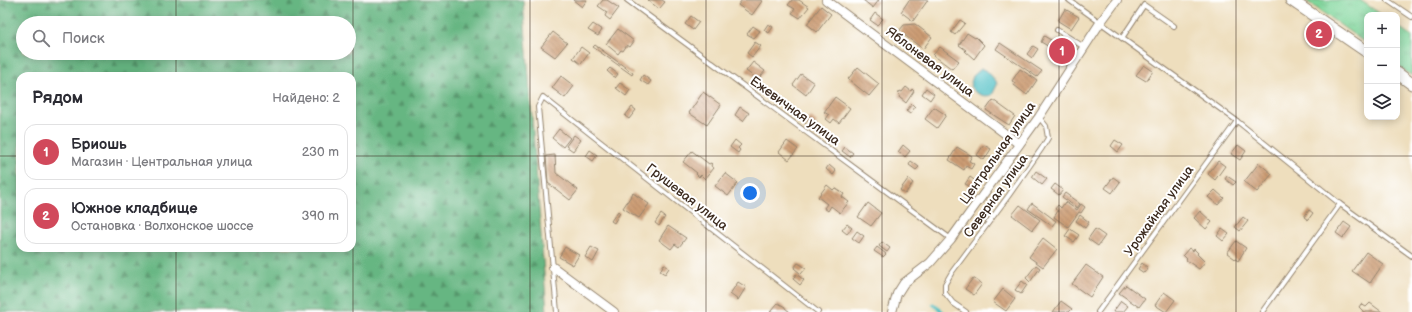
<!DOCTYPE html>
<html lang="ru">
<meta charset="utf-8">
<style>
body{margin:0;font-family:"Balsamiq Sans",sans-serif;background:#f7f7f7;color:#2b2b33}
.controls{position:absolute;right:12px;top:12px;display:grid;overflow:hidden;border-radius:8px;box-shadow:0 2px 10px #0003}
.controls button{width:36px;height:36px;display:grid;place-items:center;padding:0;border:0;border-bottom:1px solid #e1e1e2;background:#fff;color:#2b2b33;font:20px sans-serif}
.you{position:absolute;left:750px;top:193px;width:14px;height:14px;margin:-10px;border:3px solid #fff;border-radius:50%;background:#1a73e8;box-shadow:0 0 0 6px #1a73e833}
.badge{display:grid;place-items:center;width:26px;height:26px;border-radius:50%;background:#d1495b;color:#fff;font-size:13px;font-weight:700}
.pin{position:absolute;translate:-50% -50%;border:2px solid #fff;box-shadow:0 1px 4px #0006}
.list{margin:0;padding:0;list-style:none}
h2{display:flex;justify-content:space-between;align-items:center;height:52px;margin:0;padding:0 16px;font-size:17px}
h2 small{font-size:13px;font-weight:400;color:#7c7c81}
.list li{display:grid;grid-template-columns:26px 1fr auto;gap:12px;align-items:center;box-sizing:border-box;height:56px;margin:0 8px 8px;padding:0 8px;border:1px solid #e1e1e2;border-radius:12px}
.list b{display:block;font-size:15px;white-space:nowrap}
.list p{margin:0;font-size:13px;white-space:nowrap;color:#7c7c81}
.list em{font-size:13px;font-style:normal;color:#7c7c81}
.icon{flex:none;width:22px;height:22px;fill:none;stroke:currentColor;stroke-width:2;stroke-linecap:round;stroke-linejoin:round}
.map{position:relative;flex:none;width:1412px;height:312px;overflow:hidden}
.search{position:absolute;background:#fff;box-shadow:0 2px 10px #0003;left:16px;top:16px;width:340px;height:44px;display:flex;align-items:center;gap:10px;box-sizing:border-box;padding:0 14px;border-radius:22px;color:#7c7c81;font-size:15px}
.panel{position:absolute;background:#fff;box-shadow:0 2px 10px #0003;left:16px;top:72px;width:340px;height:180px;border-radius:12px}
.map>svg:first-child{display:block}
</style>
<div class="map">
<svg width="1412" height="312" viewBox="0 0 1412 312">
<defs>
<pattern id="grass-tufts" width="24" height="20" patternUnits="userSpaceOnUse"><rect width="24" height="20" fill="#7ed59a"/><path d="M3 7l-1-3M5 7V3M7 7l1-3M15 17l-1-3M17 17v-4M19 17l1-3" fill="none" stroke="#6eb784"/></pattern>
<pattern id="forest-firs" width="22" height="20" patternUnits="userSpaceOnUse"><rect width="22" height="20" fill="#66b682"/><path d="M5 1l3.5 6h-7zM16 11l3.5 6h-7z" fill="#55946a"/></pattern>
<pattern id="building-back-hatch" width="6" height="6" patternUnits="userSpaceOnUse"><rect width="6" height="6" fill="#cc9c73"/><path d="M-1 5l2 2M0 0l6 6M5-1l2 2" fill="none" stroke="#a77f5e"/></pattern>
</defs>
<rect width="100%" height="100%" fill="#fff"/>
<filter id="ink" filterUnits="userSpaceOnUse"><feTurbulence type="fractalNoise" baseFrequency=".025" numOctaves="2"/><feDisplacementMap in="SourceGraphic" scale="8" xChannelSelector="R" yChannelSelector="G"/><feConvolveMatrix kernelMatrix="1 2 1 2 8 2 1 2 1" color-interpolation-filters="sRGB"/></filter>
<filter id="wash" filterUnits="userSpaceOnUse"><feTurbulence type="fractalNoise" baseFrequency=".012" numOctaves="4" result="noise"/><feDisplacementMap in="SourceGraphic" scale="16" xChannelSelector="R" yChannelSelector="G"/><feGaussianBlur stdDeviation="0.9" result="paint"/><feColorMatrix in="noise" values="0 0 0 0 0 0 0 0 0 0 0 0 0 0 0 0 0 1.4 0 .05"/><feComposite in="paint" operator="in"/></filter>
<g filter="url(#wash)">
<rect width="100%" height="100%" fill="#eedebd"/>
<g fill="url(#grass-tufts)" stroke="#5c805c">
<path d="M 1305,0 L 1360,0 L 1382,15 L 1367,15 L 1367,44 Z"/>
<path d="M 1397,26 L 1412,36 L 1412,76 L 1397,65 Z"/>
</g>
<path fill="url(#forest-firs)" stroke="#507050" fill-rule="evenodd" d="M 0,0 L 523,0 L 547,312 L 0,312 ZM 23,23 L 349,23 L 349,53 L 23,53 ZM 20,76 L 352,76 L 352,248 L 20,248 Z"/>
<path fill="#52c1c6" stroke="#467672" d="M 981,69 L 986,70 L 996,81 L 997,85 L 992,95 C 984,98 974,93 970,86 L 973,76 Z"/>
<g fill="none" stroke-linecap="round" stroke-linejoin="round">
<path stroke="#52c1c6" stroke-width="3" d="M 933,304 L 943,312"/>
</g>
<g id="blocks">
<g fill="url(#building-back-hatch)">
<path d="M 573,0 L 587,0 L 582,7 Z"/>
<path d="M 603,0 L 607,0 L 619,8 L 610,20 L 605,16 L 607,12 L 598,6 Z"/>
<path d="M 648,0 L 662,0 L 665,2 L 659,9 Z"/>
<path d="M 742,0 L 760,0 L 762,1 L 752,15 L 738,5 Z"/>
<path d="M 792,0 L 799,0 L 809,7 L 800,18 L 792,13 L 795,9 L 788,5 Z"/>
<path d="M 863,0 L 879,0 L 873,8 Z"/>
<path d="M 909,0 L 928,0 L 913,21 L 901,12 Z"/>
<path d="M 821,6 L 831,14 L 817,32 L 807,24 Z"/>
<path d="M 1065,9 L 1079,17 L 1071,29 L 1058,21 Z"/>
<path d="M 875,13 L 883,19 L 877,25 L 870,20 Z"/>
<path d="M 691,16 L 699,22 L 693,30 L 685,24 Z"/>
<path d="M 960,20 L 965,23 L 955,35 L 951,32 Z"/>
<path d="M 593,24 L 602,30 L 598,36 L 588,30 Z"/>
<path d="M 768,24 L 773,27 L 769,33 L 764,30 Z"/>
<path d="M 915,24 L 932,37 L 923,49 L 899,31 L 904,25 Z"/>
<path d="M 753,26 L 760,31 L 754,38 L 747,34 Z"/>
<path d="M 618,29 L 634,41 L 630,47 L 627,45 L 623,51 L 621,50 L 618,54 L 606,44 Z"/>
<path d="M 553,32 L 567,43 L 555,57 L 541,47 Z"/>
<path d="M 967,33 L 975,38 L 976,37 L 984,45 L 974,59 L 965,51 L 966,50 L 959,45 Z"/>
<path d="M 1044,36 L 1066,49 L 1063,55 L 1041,42 Z"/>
<path d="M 755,42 L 761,46 L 752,57 L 747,53 Z"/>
<path d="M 1000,43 L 1042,71 L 1037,77 L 996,49 Z"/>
<path d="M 595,45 L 633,73 L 632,75 L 593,47 Z"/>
<path d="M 1033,46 L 1038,49 L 1032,58 L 1027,54 Z"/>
<path d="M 581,47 L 589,53 L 581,64 L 573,58 Z"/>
<path d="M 940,47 L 959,61 L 952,69 L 933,55 Z"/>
<path d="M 753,62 L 765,71 L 758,80 L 746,71 Z"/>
<path d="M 1144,65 L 1153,71 L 1146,81 L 1136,75 Z"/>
<path d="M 858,67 L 879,84 L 869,96 L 848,79 Z"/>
<path d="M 610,68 L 618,74 L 615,78 L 607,71 Z"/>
<path d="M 1020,69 L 1037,80 L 1027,95 L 1014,85 L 1015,83 L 1012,81 Z"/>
<path d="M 801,74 L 814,83 L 806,95 L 793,85 Z"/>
<path d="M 643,75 L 651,81 L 648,85 L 640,80 Z"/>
<path d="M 561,76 L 574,86 L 565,98 L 552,88 Z"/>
<path d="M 620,83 L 630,90 L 626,96 L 616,88 Z"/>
<path d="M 906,87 L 911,91 L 912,89 L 914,91 L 906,103 L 899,97 L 900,95 L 898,94 L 900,91 L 902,92 Z"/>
<path d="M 926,88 L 934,94 L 930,100 L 922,94 Z"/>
<path d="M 703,92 L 721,105 L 707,125 L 689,113 Z"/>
<path d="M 835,97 L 850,108 L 839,123 L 834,119 L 831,123 L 826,119 L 829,115 L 824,112 Z"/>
<path d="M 993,100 L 1015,116 L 1009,125 L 986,110 Z"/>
<path d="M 912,104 L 915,107 L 910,114 L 906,111 Z"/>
<path d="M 632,107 L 636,110 L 629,119 L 625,116 Z"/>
<path d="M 740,107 L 749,113 L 743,121 L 735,115 Z"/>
<path d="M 934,107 L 946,115 L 937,128 L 925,119 Z"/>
<path d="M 810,116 L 817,122 L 812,129 L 805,124 Z"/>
<path d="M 559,129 L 570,138 L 563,147 L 552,138 Z"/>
<path d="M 574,135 L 581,140 L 573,151 L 566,146 Z"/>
<path d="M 735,140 L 741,145 L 738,148 L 740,150 L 738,153 L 730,147 Z"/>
<path d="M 1115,140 L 1123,145 L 1118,152 L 1111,146 Z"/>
<path d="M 787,141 L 798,149 L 789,160 L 779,152 Z"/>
<path d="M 903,145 L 910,151 L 905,157 L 898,152 Z"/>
<path d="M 984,145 L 991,149 L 984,160 L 977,155 Z"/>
<path d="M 1238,145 L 1246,151 L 1240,160 L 1231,154 Z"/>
<path d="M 845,147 L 853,153 L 850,157 L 842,151 Z"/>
<path d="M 957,147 L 972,156 L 969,161 L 974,164 L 971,169 L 966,166 L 964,170 L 949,160 Z"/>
<path d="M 590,150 L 597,155 L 593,161 L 586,156 Z"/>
<path d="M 692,151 L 709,164 L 711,163 L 712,164 L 711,166 L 714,168 L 705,179 L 701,175 L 699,177 L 696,174 L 697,173 L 683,162 Z"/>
<path d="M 555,155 L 556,173 L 578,190 L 570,200 L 548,183 L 546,156 Z"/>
<path d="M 911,161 L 919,167 L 916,170 L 909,165 Z"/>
<path d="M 1218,161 L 1225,166 L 1215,180 L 1208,174 Z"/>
<path d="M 1259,163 L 1272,174 L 1257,192 L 1244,182 Z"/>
<path d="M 829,165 L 836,171 L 833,175 L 826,169 Z"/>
<path d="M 1036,171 L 1047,179 L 1042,185 L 1032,177 Z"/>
<path d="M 725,173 L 738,183 L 728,196 L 715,186 Z"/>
<path d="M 1227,176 L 1236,182 L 1233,185 L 1225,179 Z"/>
<path d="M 970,177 L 977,182 L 973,188 L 965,184 Z"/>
<path d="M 1113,177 L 1120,182 L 1112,193 L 1105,188 Z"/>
<path d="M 908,179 L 913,183 L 905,194 L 900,190 Z"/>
<path d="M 1055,184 L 1063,190 L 1059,195 L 1051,189 Z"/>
<path d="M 827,185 L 833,190 L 835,188 L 844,194 L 842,197 L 849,202 L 840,213 L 831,206 L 828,211 L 824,208 L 827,204 L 818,197 Z"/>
<path d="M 1215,190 L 1224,198 L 1218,205 L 1208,197 Z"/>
<path d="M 633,193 L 649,204 L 639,218 L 623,208 Z"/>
<path d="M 1065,193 L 1080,204 L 1077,208 L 1062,197 Z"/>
<path d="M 1065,202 L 1077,210 L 1081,204 L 1085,207 L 1081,213 L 1079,212 L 1068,227 L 1054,217 L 1058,211 L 1055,209 L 1058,205 L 1061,208 Z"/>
<path d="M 868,203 L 881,213 L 871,226 L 858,217 Z"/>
<path d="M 1032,203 L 1056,221 L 1052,226 L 1028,209 Z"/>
<path d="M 1020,205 L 1040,220 L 1032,230 L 1012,215 Z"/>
<path d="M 1309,210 L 1313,213 L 1308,220 L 1304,217 Z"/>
<path d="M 618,211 L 620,213 L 614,223 L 611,221 Z"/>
<path d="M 1200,211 L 1212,222 L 1206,229 L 1194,218 Z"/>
<path d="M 661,214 L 665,217 L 659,226 L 655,223 Z"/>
<path d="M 1080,215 L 1089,222 L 1085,228 L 1076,221 Z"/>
<path d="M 1243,217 L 1248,221 L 1240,231 L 1235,227 Z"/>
<path d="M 1344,222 L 1351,227 L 1343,238 L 1336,233 Z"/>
<path d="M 847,224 L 852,228 L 847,234 L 842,230 Z"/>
<path d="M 668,226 L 686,238 L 679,247 L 675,244 L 671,249 L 659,240 Z"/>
<path d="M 1070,229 L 1079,235 L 1074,242 L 1065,236 Z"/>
<path d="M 1095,229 L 1105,236 L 1098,246 L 1088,239 Z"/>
<path d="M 1222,229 L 1229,234 L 1223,241 L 1217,236 Z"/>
<path d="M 857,231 L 864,236 L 859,243 L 852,238 Z"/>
<path d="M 1043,238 L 1057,249 L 1043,267 L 1029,257 Z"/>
<path d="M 1236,241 L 1246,248 L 1238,261 L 1227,253 Z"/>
<path d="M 882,242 L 890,248 L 887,252 L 879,246 Z"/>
<path d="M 565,247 L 579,255 L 573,265 L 559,257 Z"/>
<path d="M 591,247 L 599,251 L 593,262 L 585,257 Z"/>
<path d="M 877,247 L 886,254 L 883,257 L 874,251 Z"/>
<path d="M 1189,248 L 1193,251 L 1194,249 L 1198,253 L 1197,254 L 1205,262 L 1199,269 L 1186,260 L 1187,259 L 1183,255 Z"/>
<path d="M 1366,252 L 1383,264 L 1370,283 L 1352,271 Z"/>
<path d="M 798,263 L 806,268 L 801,274 L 794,268 Z"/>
<path d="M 1142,263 L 1148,268 L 1144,273 L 1138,269 Z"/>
<path d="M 664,264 L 669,268 L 665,274 L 660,271 Z"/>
<path d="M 1036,265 L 1040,268 L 1030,282 L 1026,278 Z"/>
<path d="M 1086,265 L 1103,277 L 1090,297 L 1072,284 Z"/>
<path d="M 796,274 L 804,280 L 800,285 L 793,279 Z"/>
<path d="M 973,278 L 982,284 L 974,295 L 965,289 Z"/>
<path d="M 1022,281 L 1027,285 L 1021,294 L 1015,290 Z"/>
<path d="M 738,282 L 746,287 L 738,300 L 730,294 Z"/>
<path d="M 1126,285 L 1145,299 L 1139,307 L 1119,293 Z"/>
<path d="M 1003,289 L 1015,299 L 1006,311 L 993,302 Z"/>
<path d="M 1164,292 L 1175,300 L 1166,312 L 1155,305 Z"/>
<path d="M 1061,301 L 1072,309 L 1069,312 L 1053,312 Z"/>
<path d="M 1121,301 L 1128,306 L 1123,312 L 1113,312 Z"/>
<path d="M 778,303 L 785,307 L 785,308 L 790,312 L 770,312 Z"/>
<path d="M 1370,303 L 1382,312 L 1363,312 L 1363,311 L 1359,307 L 1361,304 L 1366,307 Z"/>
</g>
</g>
</g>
<g filter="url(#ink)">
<use href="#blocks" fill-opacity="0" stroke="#94846e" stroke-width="1"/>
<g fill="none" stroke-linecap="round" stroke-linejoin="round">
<g stroke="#94846e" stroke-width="6">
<g id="lane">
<path d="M 627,0 L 951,239"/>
<path d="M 1069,0 L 1237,121 L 1340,204 L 1412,256"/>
<path d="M 1387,0 L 1412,17"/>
<path d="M 1057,30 L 1084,47"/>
<path d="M 1122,38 L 1144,5 L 1174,26"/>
<path d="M 557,312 L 538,107 L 543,97 L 818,312"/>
<path d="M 966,312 L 953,303 L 945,293 L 945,284 L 952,272 L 1009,195 L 1042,148 L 1048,138 L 1046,126 L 1039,117"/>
<path d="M 1098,312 L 1237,121"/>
<path d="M 1262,312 L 1340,204"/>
</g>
</g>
<g stroke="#94846e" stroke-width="10">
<g id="street">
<path d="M 826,0 L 1019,144"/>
<path d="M 553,267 L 614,312"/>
<path d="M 892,312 L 897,294 L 904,283 L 930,263 L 951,239 L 1039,117 L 1100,23 L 1117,0"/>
</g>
</g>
<g stroke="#94846e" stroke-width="13">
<g id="secondary">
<path d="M 1291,0 L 1367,52"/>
<path d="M 1397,73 L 1412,84"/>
</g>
</g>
<use href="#lane" stroke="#fff" stroke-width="4"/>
<use href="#street" stroke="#fff" stroke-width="8"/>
<use href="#secondary" stroke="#fff" stroke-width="11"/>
</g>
</g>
<path fill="none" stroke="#3b2a1e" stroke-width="1" stroke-opacity="0.55" d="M 176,0 L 176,23M 353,0 L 353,312M 530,0 L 530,312M 706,0 L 706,312M 882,0 L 882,312M 1059,0 L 1059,312M 1236,0 L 1236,312M 176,53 L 176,76M 0,156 L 20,156M 352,156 L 1412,156M 176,248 L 176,312"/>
<g text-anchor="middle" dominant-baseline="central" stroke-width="4" stroke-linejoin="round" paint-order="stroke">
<g font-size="13" fill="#3b2a1e" stroke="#fff">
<text transform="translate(930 62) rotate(37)">Яблоневая улица</text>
<text transform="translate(795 111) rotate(36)">Ежевичная улица</text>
<text transform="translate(998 153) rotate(-55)">Центральная улица</text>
<text transform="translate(996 196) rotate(-54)">Северная улица</text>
<text transform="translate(687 197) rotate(38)">Грушевая улица</text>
<text transform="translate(1159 211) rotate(-54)">Урожайная улица</text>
</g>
</g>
</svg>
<div class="controls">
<button>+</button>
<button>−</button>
<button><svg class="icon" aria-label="layers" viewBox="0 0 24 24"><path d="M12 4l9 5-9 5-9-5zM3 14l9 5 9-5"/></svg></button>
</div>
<div class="you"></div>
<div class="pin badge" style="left:1062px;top:51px">1</div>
<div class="pin badge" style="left:1319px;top:34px">2</div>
<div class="search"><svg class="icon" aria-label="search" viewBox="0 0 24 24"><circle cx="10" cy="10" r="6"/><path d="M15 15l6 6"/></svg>Поиск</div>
<section class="panel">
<h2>Рядом<small>Найдено: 2</small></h2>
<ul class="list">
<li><span class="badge">1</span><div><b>Бриошь</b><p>Магазин · Центральная улица</p></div><em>230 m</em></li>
<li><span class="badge">2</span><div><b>Южное кладбище</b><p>Остановка · Волхонское шоссе</p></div><em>390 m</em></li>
</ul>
</section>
</div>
